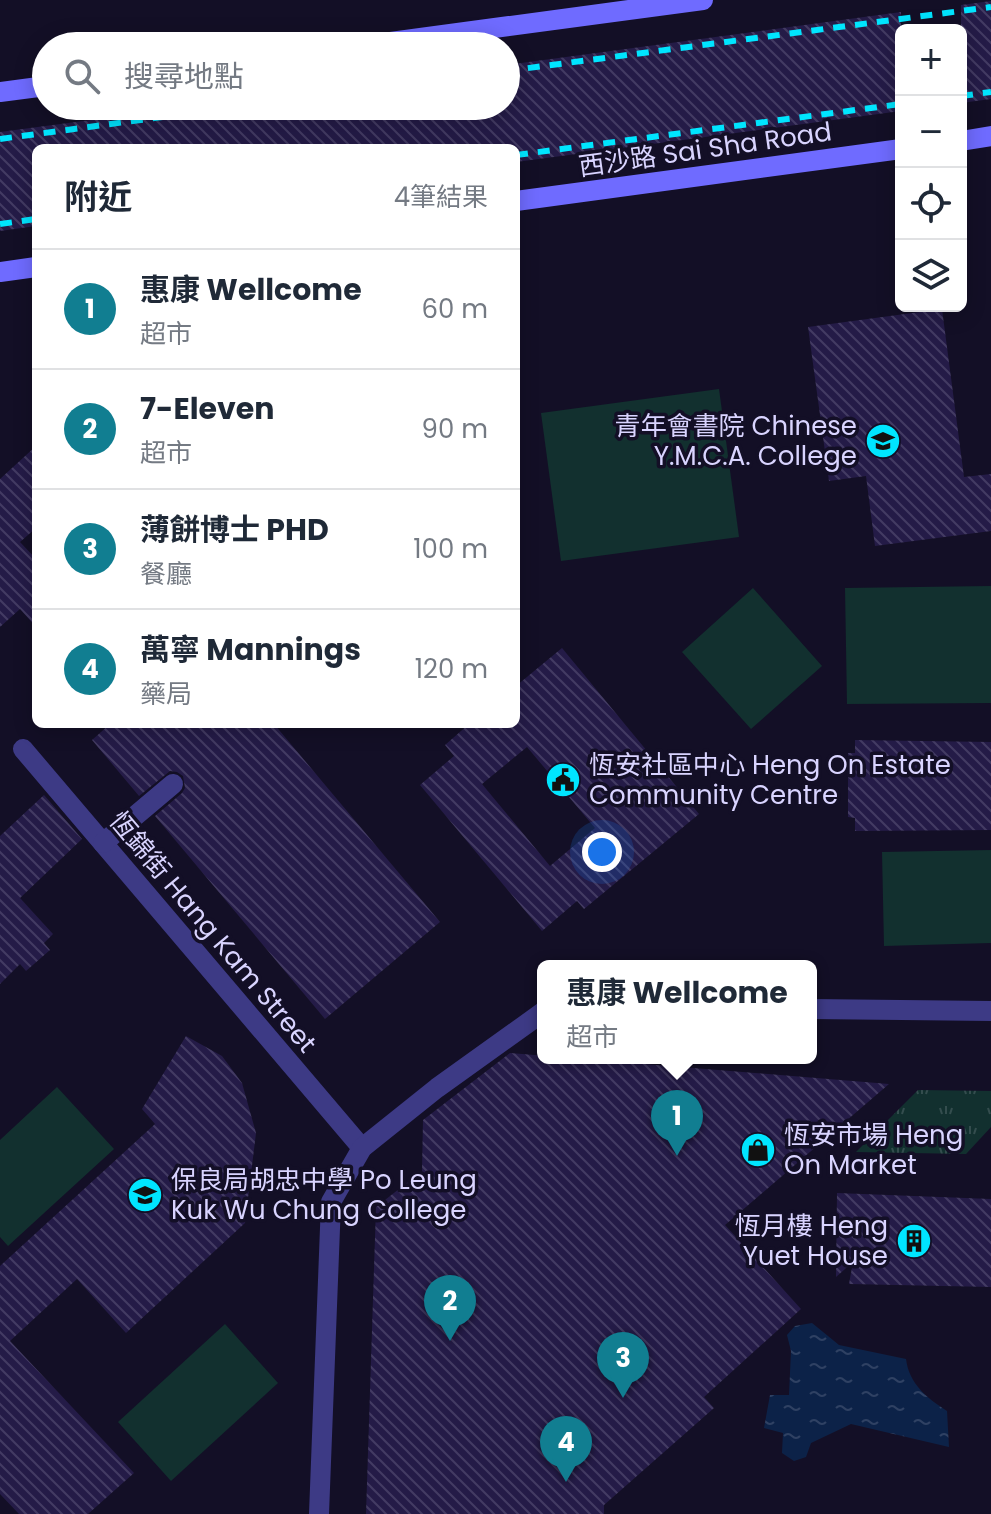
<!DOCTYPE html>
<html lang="zh-TW">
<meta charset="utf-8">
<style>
body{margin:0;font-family:Poppins,"Noto Sans TC",sans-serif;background:#f2f2f3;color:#1f2937}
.controls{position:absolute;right:24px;top:24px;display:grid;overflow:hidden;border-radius:12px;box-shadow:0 4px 20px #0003}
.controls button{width:72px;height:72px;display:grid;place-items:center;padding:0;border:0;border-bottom:2px solid #e0e1e3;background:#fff;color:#1f2937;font:40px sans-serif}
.you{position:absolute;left:602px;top:852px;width:28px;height:28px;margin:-20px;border:6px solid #fff;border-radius:50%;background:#1a73e8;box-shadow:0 0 0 12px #1a73e833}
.badge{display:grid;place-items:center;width:52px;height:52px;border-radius:50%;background:#117e91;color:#fff;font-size:26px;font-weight:700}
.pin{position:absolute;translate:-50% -66px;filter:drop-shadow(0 2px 4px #0008)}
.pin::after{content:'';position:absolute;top:42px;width:28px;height:24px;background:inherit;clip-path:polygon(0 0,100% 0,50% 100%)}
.popup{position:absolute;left:537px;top:960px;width:280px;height:104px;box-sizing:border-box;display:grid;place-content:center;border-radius:12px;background:#fff;filter:drop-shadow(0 2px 6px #0005);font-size:26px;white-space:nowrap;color:#747a83}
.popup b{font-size:30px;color:#1f2937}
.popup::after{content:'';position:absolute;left:50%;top:100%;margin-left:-16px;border:16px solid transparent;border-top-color:#fff}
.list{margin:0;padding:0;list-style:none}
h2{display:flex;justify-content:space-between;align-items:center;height:104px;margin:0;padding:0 32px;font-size:34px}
h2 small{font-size:26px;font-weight:400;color:#747a83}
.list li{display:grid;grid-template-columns:52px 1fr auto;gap:24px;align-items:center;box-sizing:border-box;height:120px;padding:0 32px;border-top:2px solid #e0e1e3}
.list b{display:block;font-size:30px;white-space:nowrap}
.list p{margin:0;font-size:26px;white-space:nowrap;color:#747a83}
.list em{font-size:26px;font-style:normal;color:#747a83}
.icon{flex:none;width:44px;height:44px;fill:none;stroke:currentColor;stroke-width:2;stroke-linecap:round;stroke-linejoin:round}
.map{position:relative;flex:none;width:991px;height:1514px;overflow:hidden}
.search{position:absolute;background:#fff;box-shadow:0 4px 20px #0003;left:32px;top:32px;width:488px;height:88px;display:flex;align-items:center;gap:20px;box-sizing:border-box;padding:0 28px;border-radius:44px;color:#747a83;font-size:30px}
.panel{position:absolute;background:#fff;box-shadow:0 4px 20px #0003;left:32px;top:144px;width:488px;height:584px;border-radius:12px}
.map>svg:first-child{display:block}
</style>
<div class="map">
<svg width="991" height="1514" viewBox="0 0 991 1514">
<defs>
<pattern id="park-tufts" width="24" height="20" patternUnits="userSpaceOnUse" patternTransform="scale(2)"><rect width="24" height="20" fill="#12302f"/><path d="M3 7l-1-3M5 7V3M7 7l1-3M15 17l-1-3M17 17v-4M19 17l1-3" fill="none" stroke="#344d4e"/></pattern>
<pattern id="water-ripples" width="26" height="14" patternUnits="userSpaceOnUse" patternTransform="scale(2)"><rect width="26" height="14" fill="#0c2248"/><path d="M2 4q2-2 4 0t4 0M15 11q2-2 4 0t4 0" fill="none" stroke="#2f4163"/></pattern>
<pattern id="building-back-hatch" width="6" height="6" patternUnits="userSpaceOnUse" patternTransform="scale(2)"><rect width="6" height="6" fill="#241b47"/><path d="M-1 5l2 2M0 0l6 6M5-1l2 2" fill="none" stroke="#433b63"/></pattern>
</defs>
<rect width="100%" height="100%" fill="#130f26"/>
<g fill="#12302f">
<path d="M 719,389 L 739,537 L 561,561 L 541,413 Z"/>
<path d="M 991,586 L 991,703 L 847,704 L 845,588 Z"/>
<path d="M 753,588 L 822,666 L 751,729 L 682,652 Z"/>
<path d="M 991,850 L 991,943 L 884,946 L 882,852 Z"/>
<path d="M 57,1087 L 114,1149 L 8,1246 L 0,1237 L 0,1140 Z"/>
<path d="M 225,1324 L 278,1383 L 171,1481 L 118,1422 Z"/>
</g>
<path fill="url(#park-tufts)" d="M 918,1090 L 991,1091 L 991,1127 L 966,1154 L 856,1152 Z"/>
<path fill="url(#water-ripples)" d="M 812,1323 L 839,1345 L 906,1359 C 909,1384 927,1398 947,1411 L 949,1447 L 851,1424 L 811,1443 L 806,1457 L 794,1461 L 782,1453 L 783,1433 L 764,1428 L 770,1395 L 789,1395 L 791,1351 L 787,1335 L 795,1326 Z"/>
<g fill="url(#building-back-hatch)" fill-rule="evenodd">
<path d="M 991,1 L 991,99 L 961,103 L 961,5 Z"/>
<path d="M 901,12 L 901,111 L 516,162 L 516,148 L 36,148 L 36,226 L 0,231 L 0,132 L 196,106 L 506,106 L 506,65 Z"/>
<path d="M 942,309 L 964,477 L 991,474 L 991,531 L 875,546 L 866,476 L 829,481 L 808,327 Z"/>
<path d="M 36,446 L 36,528 L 20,542 L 36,559 L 36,627 L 20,609 L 0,627 L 0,479 Z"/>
<path d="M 562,648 L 699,814 L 584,909 L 577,901 L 542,931 L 420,785 L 454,756 L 445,745 L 469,724 L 516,724 L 516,686 ZM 527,747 L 595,828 L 550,866 L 482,784 Z"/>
<path d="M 110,724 L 274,724 L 440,922 L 325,1019 L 155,816 L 182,793 L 185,788 L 183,776 L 177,772 L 170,771 L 139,796 L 92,740 Z"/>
<path d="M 855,740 L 991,742 L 991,830 L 855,831 L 855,818 L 848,817 L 848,753 L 855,753 Z"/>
<path d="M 44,795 L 82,839 L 20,898 L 53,934 L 44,943 L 50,950 L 26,971 L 20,964 L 0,984 L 0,836 Z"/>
<path d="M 186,1036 L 222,1056 L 242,1083 L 256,1133 L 245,1223 L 126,1333 L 77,1279 L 10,1341 L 134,1473 L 88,1514 L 19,1514 L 0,1494 L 0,1266 L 155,1124 L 142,1109 Z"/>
<path d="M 510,1053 L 889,1084 L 725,1225 L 801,1309 L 704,1397 L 714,1408 L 604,1505 L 604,1514 L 366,1514 L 376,1207 L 422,1171 L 423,1120 Z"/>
<path d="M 837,1193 L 991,1199 L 991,1287 L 849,1284 L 853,1262 L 836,1277 Z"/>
</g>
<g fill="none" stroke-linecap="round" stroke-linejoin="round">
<g stroke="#3d3a85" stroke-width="20">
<path d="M 23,749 L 362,1148"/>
<path d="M 103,843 L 173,784"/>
<path d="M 811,1009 L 991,1011"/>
<path d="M 319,1514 L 331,1202 L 362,1148 L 437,1088 L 543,1012"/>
</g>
<g stroke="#6f6bff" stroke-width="20">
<path d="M 361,46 L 703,0"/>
<path d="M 0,92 L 46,86"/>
<path d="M 961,141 L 991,136"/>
<path d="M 516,201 L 901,149"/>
<path d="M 0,272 L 36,267"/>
</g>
<g stroke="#00e5ff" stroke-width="6" stroke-dasharray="12 10" stroke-linecap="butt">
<path d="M 506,71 L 991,7"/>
<path d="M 961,96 L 991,92"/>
<path d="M 0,139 L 244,106"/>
<path d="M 516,155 L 901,104"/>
<path d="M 0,224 L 36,219"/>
</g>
</g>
<defs>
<g id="school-disc" transform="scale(1.8)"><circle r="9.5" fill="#00e5ff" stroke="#130f26"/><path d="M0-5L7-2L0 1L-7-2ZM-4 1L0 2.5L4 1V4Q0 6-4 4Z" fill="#111"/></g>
<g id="civic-disc" transform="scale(1.8)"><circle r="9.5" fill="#00e5ff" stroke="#130f26"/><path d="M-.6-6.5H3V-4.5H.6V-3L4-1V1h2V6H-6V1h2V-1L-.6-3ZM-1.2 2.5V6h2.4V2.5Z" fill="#111"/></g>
<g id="shop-disc" transform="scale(1.8)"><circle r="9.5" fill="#00e5ff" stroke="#130f26"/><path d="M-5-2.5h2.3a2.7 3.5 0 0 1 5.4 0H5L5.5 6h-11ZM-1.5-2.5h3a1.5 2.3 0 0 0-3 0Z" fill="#111"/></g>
<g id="building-disc" transform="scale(1.8)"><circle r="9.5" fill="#00e5ff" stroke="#130f26"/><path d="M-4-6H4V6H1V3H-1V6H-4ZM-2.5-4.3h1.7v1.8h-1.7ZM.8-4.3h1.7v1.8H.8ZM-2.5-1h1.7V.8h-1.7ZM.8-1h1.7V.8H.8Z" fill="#111"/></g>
</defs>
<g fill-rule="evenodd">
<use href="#school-disc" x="883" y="441"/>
<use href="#civic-disc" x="563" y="780"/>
<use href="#shop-disc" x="758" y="1150"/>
<use href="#school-disc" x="145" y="1195"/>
<use href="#building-disc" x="914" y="1241"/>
</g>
<g text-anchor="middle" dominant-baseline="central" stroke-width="7" stroke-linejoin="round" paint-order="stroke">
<g font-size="26" fill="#d9d4ff" stroke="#130f26">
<text transform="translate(705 149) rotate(-8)">西沙路 Sai Sha Road</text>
<text transform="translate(213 932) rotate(50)">恆錦街 Hang Kam Street</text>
</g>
<g font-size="26" fill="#d9d4ff" stroke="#130f26" text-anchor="start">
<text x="857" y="426" text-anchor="end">青年會書院 Chinese<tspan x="857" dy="30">Y.M.C.A. College</tspan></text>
<text x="589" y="765">恆安社區中心 Heng On Estate<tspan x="589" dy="30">Community Centre</tspan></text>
<text x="784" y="1135">恆安市場 Heng<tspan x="784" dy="30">On Market</tspan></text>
<text x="171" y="1180">保良局胡忠中學 Po Leung<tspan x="171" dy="30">Kuk Wu Chung College</tspan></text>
<text x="888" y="1226" text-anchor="end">恆月樓 Heng<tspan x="888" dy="30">Yuet House</tspan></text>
</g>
</g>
</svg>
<div class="controls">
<button>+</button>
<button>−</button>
<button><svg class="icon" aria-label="locate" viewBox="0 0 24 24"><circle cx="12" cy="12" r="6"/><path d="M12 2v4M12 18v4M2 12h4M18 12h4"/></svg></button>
<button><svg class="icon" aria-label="layers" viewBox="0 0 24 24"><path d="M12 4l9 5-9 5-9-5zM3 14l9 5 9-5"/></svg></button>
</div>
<div class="you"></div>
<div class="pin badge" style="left:677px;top:1156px">1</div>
<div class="popup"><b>惠康 Wellcome</b>超市</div>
<div class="pin badge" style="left:450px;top:1341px">2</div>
<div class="pin badge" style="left:623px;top:1398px">3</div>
<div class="pin badge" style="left:566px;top:1482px">4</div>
<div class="search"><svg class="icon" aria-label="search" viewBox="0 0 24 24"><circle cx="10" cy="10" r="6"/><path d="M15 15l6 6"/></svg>搜尋地點</div>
<section class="panel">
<h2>附近<small>4筆結果</small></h2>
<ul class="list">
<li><span class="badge">1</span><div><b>惠康 Wellcome</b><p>超市</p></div><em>60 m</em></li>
<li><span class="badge">2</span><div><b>7-Eleven</b><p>超市</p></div><em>90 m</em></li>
<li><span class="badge">3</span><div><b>薄餅博士 PHD</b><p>餐廳</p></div><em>100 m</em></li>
<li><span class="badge">4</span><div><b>萬寧 Mannings</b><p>藥局</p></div><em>120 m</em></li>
</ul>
</section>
</div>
